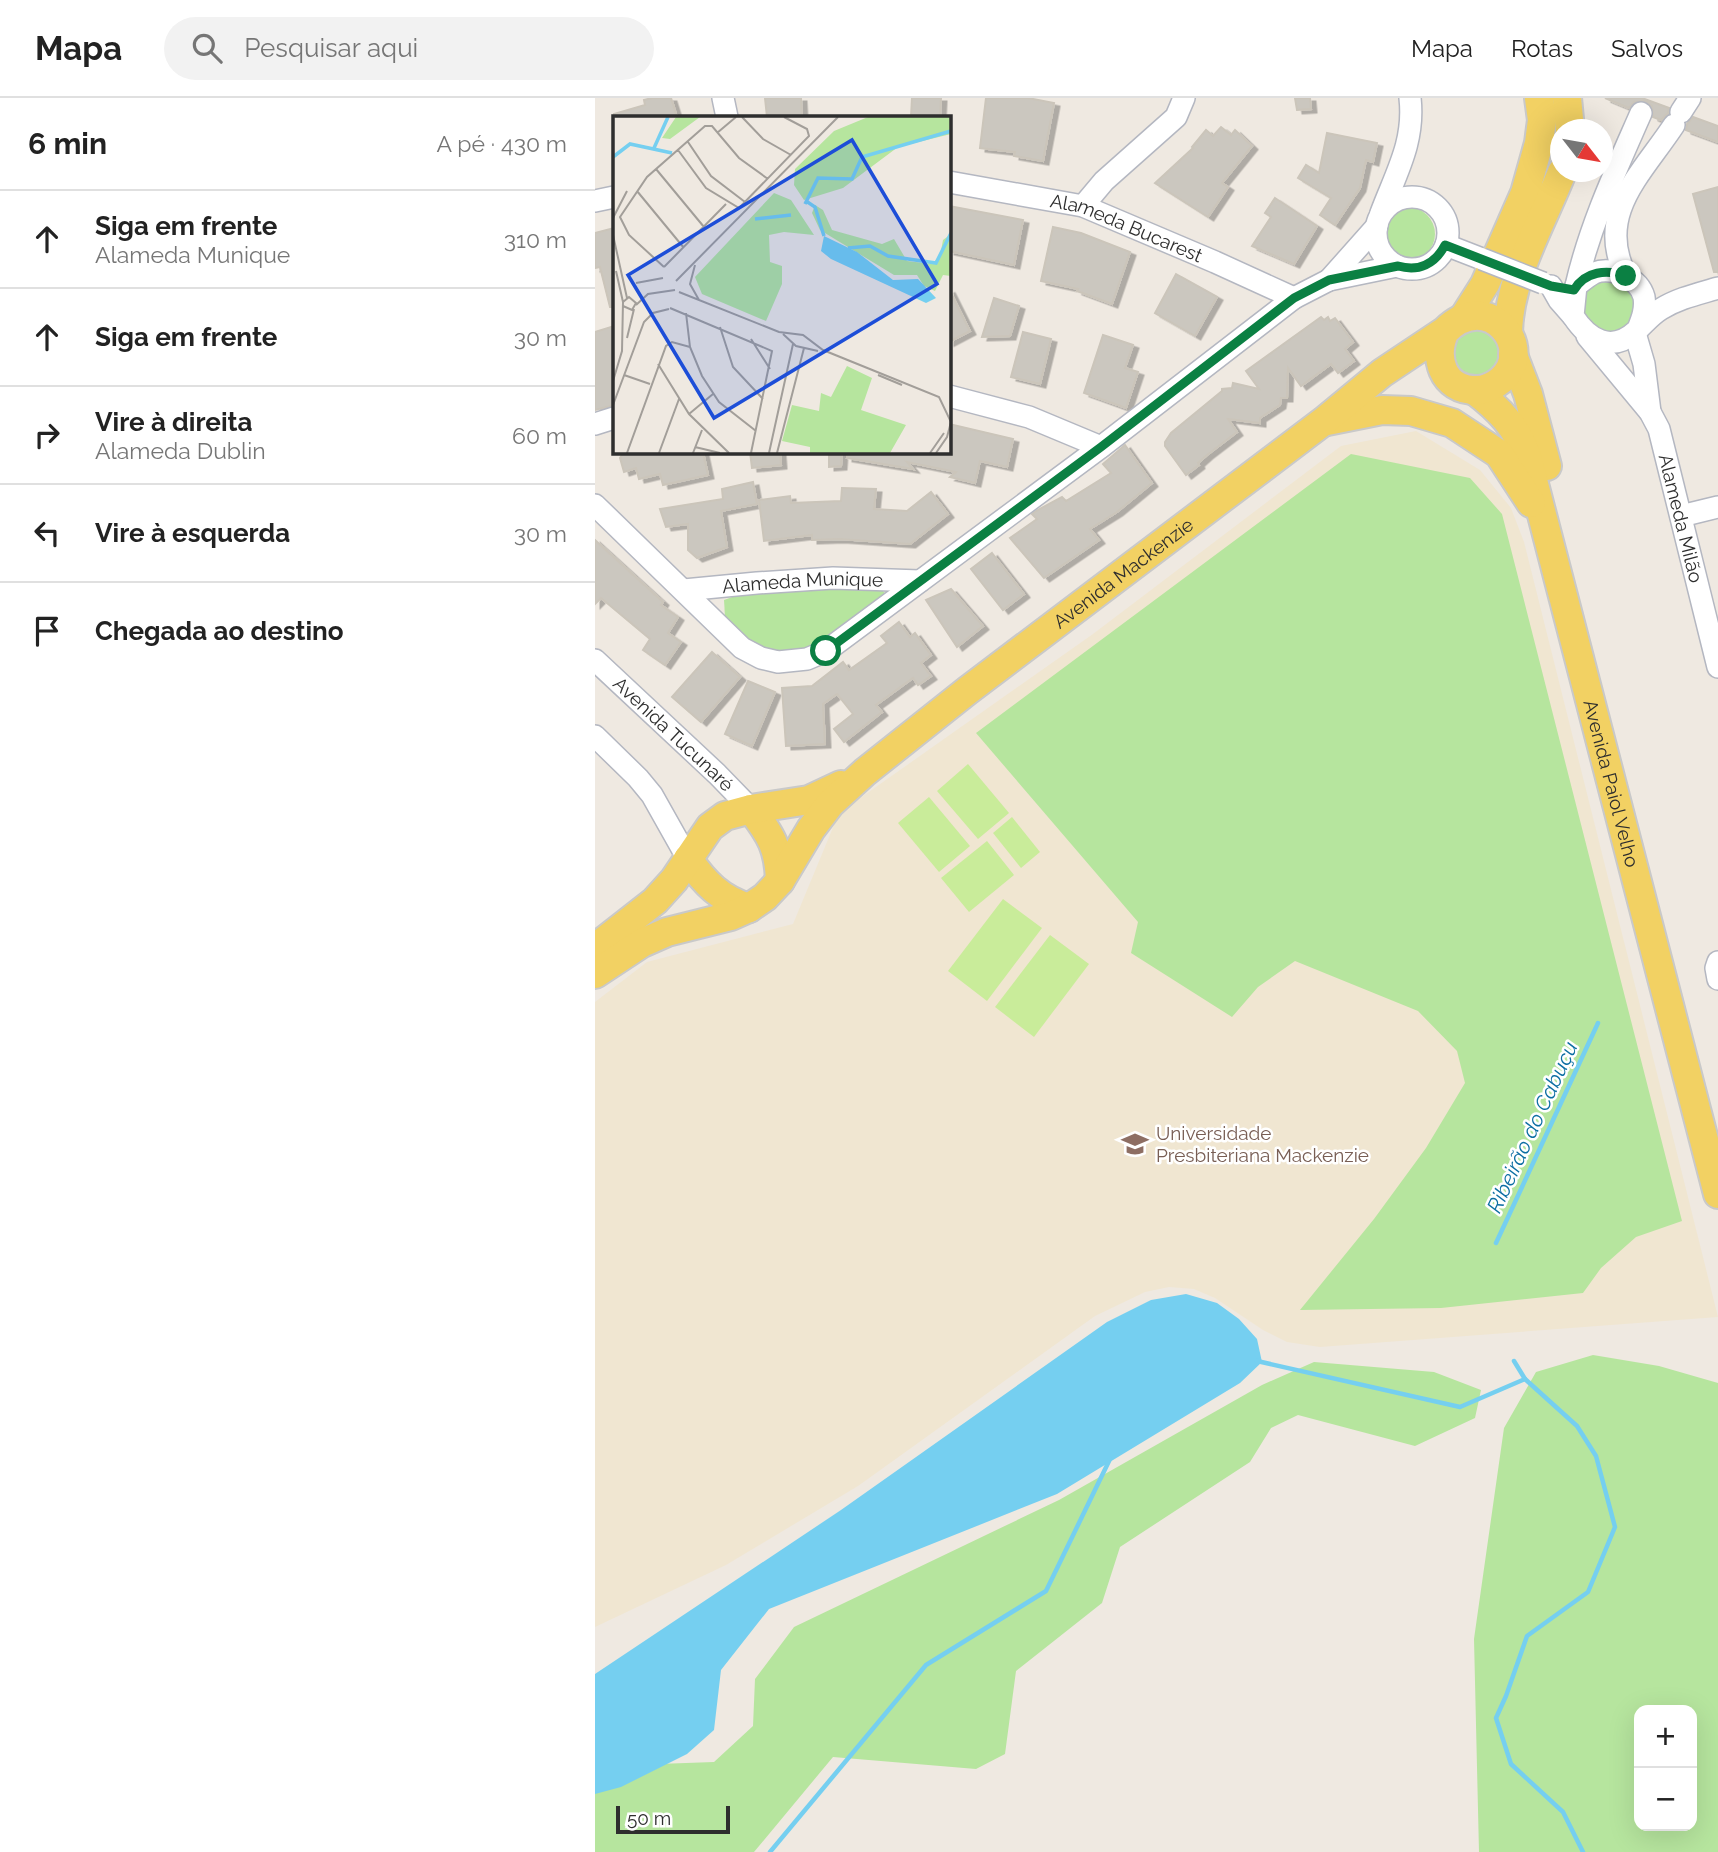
<!DOCTYPE html>
<html lang="pt">
<meta charset="utf-8">
<style>
body{margin:0;font-family:Raleway,sans-serif;background:#f2f2f2;color:#222}
.controls{position:absolute;right:21px;bottom:21px;display:grid;overflow:hidden;border-radius:14px;box-shadow:0 7px 28px #0002}
.controls button{width:63px;height:63px;display:grid;place-items:center;padding:0;border:0;border-bottom:2px solid #e0e0e0;background:#fff;color:#222;font:35px sans-serif}
.compass{position:absolute;left:955px;top:21px;width:63px;height:63px;border-radius:50%;background:#fff;box-shadow:0 7px 28px #0002;rotate:121deg}
.scale{position:absolute;left:21px;bottom:18px;width:114px;box-sizing:border-box;padding-left:7px;border:4px solid #2e2e2e;border-top:0;font-size:19px;line-height:24px;white-space:nowrap;color:#2e2e2e;-webkit-text-stroke:5px #fff;paint-order:stroke}
.stop{position:absolute;width:21px;height:21px;margin:-16px;border:5px solid #0b8043;border-radius:50%;background:#fff}
.stop.end{background:#0b8043;border-color:#fff;box-shadow:0 2px 7px #0008}
.list{margin:0;padding:0;list-style:none}
h2{display:flex;justify-content:space-between;align-items:center;height:91px;margin:0;padding:0 28px;font-size:30px}
h2 small{font-size:23px;font-weight:400;color:#767676}
.list li{display:grid;grid-template-columns:46px 1fr auto;gap:21px;align-items:center;box-sizing:border-box;height:98px;padding:0 28px;border-top:2px solid #e0e0e0}
.list b{display:block;font-size:26px;white-space:nowrap}
.list p{margin:0;font-size:23px;white-space:nowrap;color:#767676}
.list em{font-size:23px;font-style:normal;color:#767676}
.icon{flex:none;width:38px;height:38px;fill:none;stroke:currentColor;stroke-width:2;stroke-linecap:round;stroke-linejoin:round}
.map{position:relative;flex:none;width:1123px;height:1754px;overflow:hidden}
header{display:flex;align-items:center;gap:42px;box-sizing:border-box;height:98px;padding:0 35px;background:#fff;border-bottom:2px solid #e0e0e0}
header strong{font-size:33px}
nav{display:flex;gap:38px;margin-inline-start:auto;font-size:24px}
.search{width:490px;height:63px;background:#f2f2f2;display:flex;align-items:center;gap:18px;box-sizing:border-box;padding:0 24px;border-radius:38px;color:#767676;font-size:26px}
main{display:flex}
aside{flex:1;background:#fff}
.map>svg:first-child{display:block}
</style>
<header>
<strong>Mapa</strong>
<div class="search"><svg class="icon" aria-label="search" viewBox="0 0 24 24"><circle cx="10" cy="10" r="6"/><path d="M15 15l6 6"/></svg>Pesquisar aqui</div>
<nav><a>Mapa</a><a>Rotas</a><a>Salvos</a></nav>
</header>
<main>
<aside>
<h2>6 min<small>A pé · 430 m</small></h2>
<ul class="list">
<li><svg class="icon" aria-label="ahead" viewBox="0 0 24 24"><path d="M12 20V5M6 11l6-6 6 6"/></svg><div><b>Siga em frente</b><p>Alameda Munique</p></div><em>310 m</em></li>
<li><svg class="icon" aria-label="ahead" viewBox="0 0 24 24"><path d="M12 20V5M6 11l6-6 6 6"/></svg><div><b>Siga em frente</b></div><em>30 m</em></li>
<li><svg class="icon" aria-label="right" viewBox="0 0 24 24"><path d="M7 20v-9h11M14 6l5 5-5 5"/></svg><div><b>Vire à direita</b><p>Alameda Dublin</p></div><em>60 m</em></li>
<li><svg class="icon" aria-label="left" viewBox="0 0 24 24"><path d="M17 20v-9H6M10 6l-5 5 5 5"/></svg><div><b>Vire à esquerda</b></div><em>30 m</em></li>
<li><svg class="icon" aria-label="arrive" viewBox="0 0 24 24"><path d="M6 21V4h12l-3 4 3 4H6"/></svg><div><b>Chegada ao destino</b></div></li>
</ul>
</aside>
<div class="map">
<svg width="1123" height="1754" viewBox="0 0 1123 1754">
<defs>
<filter id="shadow"><feDropShadow dx="5.5" dy="3.5" stdDeviation="0" flood-color="#0004"/></filter>
</defs>
<rect width="100%" height="100%" fill="#efe9e1"/>
<path fill="#f0e6d1" d="M 821,333 L 885,372 L 916,410 L 929,444 L 1123,1219 L 725,1249 L 692,1244 L 668,1232 L 620,1200 L 599,1191 L 574,1189 L 550,1194 L 500,1218 L 263,1388 L 131,1467 L 0,1529 L 0,904 L 52,864 L 198,826 L 244,715 L 498,536 L 746,348 Z"/>
<g fill="#b6e59e" fill-rule="evenodd">
<circle cx="813" cy="136" r="27"/>
<path d="M 1021,180 L 1041,197 L 1038,224 L 1023,235 L 1005,234 L 987,214 C 990,188 995,183 1021,180 Z"/>
<path d="M 880,224 L 912,247 L 896,283 L 860,278 L 854,241 Z"/>
<path d="M 756,356 L 875,380 L 907,416 L 1087,1123 L 1041,1139 L 1006,1170 L 988,1195 L 846,1210 L 705,1212 L 779,1121 L 831,1050 L 870,985 L 862,953 L 823,913 L 700,863 L 663,889 L 637,919 L 536,855 L 543,824 L 381,635 Z"/>
<path d="M 220,489 L 284,490 L 290,495 L 291,501 L 227,550 L 168,555 L 130,519 L 129,502 L 151,494 Z"/>
<path d="M 998,1257 L 1064,1268 L 1123,1285 L 1123,1754 L 884,1754 L 879,1541 L 909,1330 L 941,1274 ZM 1044,1612 L 1097,1612 L 1097,1728 L 1044,1728 Z"/>
<path d="M 719,1264 L 839,1274 L 886,1292 L 880,1320 L 820,1348 L 703,1317 L 676,1330 L 655,1364 L 525,1449 L 507,1505 L 421,1573 L 410,1656 L 381,1671 L 238,1659 L 159,1754 L 0,1754 L 0,1693 L 35,1667 L 119,1664 L 158,1628 L 160,1581 L 199,1529 L 464,1402 L 667,1287 Z"/>
</g>
<g fill="#c9ec9a">
<path d="M 373,666 L 414,715 L 383,741 L 342,693 Z"/>
<path d="M 334,699 L 375,748 L 344,774 L 303,725 Z"/>
<path d="M 417,719 L 445,754 L 426,770 L 398,735 Z"/>
<path d="M 392,743 L 419,777 L 374,814 L 346,780 Z"/>
<path d="M 408,801 L 447,830 L 392,903 L 353,873 Z"/>
<path d="M 455,837 L 494,866 L 439,939 L 400,909 Z"/>
</g>
<path fill="#75cff0" d="M 591,1196 L 622,1205 L 644,1221 L 662,1241 L 667,1264 L 645,1285 L 462,1396 L 174,1511 L 126,1572 L 119,1632 L 92,1656 L 26,1689 L 0,1696 L 0,1576 L 246,1412 L 512,1224 L 556,1202 Z"/>
<g fill="none" stroke-linecap="round" stroke-linejoin="round">
<g stroke="#75cff0" stroke-width="4.5">
<path d="M 901,1145 L 1003,925"/>
<path d="M 662,1263 L 865,1309 L 930,1281"/>
<path d="M 919,1263 L 930,1281 L 982,1328 L 1001,1358 L 1020,1429 L 993,1494 L 932,1538 L 911,1598 L 901,1620 L 916,1666 L 968,1714 L 988,1754"/>
<path d="M 175,1754 L 331,1567 L 451,1493 L 515,1361"/>
</g>
</g>
<g fill="#cbc7bf" stroke="#cbc5ba" stroke-width="2" filter="url(#shadow)">
<path d="M 57,0 L 76,0 L 82,19 L 19,19 L 19,16 L 50,7 L 49,2 Z"/>
<path d="M 170,0 L 206,0 L 207,19 L 172,19 Z"/>
<path d="M 317,0 L 346,0 L 345,19 L 316,19 Z"/>
<path d="M 391,0 L 433,0 L 459,5 L 448,63 L 419,58 L 420,54 L 385,50 Z"/>
<path d="M 700,0 L 715,0 L 716,11 L 702,12 Z"/>
<path d="M 1010,0 L 1047,0 L 1074,10 L 1073,15 L 1066,22 L 1058,19 L 1057,8 L 1051,3 L 1039,4 L 1034,10 Z"/>
<path d="M 1098,19 L 1123,28 L 1123,44 L 1091,32 L 1092,26 Z"/>
<path d="M 626,29 L 636,37 L 640,32 L 657,48 L 627,85 L 633,89 L 613,119 L 560,85 L 598,50 L 597,49 L 611,32 L 618,38 Z"/>
<path d="M 732,35 L 782,45 L 778,64 L 771,62 L 765,90 L 740,127 L 725,117 L 736,100 L 703,80 L 711,67 L 724,75 Z"/>
<path d="M 1123,89 L 1123,174 L 1119,174 L 1098,96 Z"/>
<path d="M 680,100 L 722,128 L 699,166 L 657,148 L 676,119 L 670,115 Z"/>
<path d="M 354,108 L 428,122 L 419,167 L 354,153 Z"/>
<path d="M 458,129 L 486,135 L 535,154 L 517,206 L 482,193 L 483,191 L 446,183 Z"/>
<path d="M 19,130 L 19,209 L 15,209 L 5,169 L 0,170 L 0,135 Z"/>
<path d="M 581,176 L 622,199 L 600,238 L 560,215 Z"/>
<path d="M 354,191 L 375,233 L 354,244 Z"/>
<path d="M 399,200 L 424,208 L 415,238 L 387,239 Z"/>
<path d="M 726,219 L 729,222 L 733,219 L 735,223 L 740,220 L 758,244 L 750,251 L 759,263 L 743,275 L 736,266 L 706,288 L 693,270 L 692,300 L 686,300 L 685,307 L 665,320 L 665,325 L 633,321 L 642,334 L 612,357 L 603,365 L 604,367 L 591,377 L 570,348 L 570,344 L 576,335 L 627,293 L 627,291 L 637,290 L 638,285 L 664,291 L 651,273 Z"/>
<path d="M 19,228 L 19,307 L 0,312 L 0,234 Z"/>
<path d="M 428,234 L 456,241 L 445,286 L 416,279 Z"/>
<path d="M 508,237 L 538,247 L 530,270 L 543,274 L 531,310 L 489,295 Z"/>
<path d="M 354,326 L 418,341 L 412,369 L 385,363 L 380,385 L 355,379 L 361,374 L 312,364 L 318,371 L 252,360 L 253,354 L 354,354 Z"/>
<path d="M 530,347 L 557,385 L 522,414 L 495,431 L 504,442 L 449,480 L 415,440 L 442,421 L 437,416 L 441,413 L 467,399 L 471,403 L 516,375 L 508,366 Z"/>
<path d="M 29,354 L 108,354 L 113,377 L 68,387 L 65,376 L 44,381 L 41,370 L 29,374 L 25,360 Z"/>
<path d="M 155,354 L 185,354 L 186,367 L 157,370 Z"/>
<path d="M 234,354 L 247,354 L 246,368 L 234,369 Z"/>
<path d="M 158,384 L 162,406 L 126,413 L 132,449 L 102,460 L 93,452 L 93,426 L 71,429 L 65,411 L 128,401 L 127,391 Z"/>
<path d="M 247,390 L 281,391 L 279,411 L 312,413 L 336,394 L 353,416 L 315,446 L 244,441 L 217,442 L 217,437 L 169,443 L 164,402 L 195,398 L 196,405 L 246,403 Z"/>
<path d="M 0,442 L 68,504 L 66,507 L 83,519 L 73,535 L 86,544 L 70,567 L 48,552 L 55,541 L 6,500 L 0,506 Z"/>
<path d="M 397,455 L 429,496 L 408,512 L 376,471 Z"/>
<path d="M 356,491 L 388,528 L 362,549 L 331,502 Z"/>
<path d="M 304,524 L 315,539 L 320,535 L 336,557 L 326,565 L 336,578 L 323,587 L 318,580 L 281,607 L 287,614 L 249,644 L 239,631 L 258,616 L 242,596 L 228,606 L 230,646 L 191,648 L 187,590 L 217,588 L 248,564 L 254,572 L 292,545 L 286,538 Z"/>
<path d="M 117,554 L 145,579 L 106,624 L 77,599 Z"/>
<path d="M 153,583 L 180,594 L 157,648 L 130,636 Z"/>
</g>
<g fill="none" stroke-linecap="round" stroke-linejoin="round">
<g stroke="#b4b7c1" stroke-width="24">
<g id="minor">
<path d="M 128,0 L 132,19"/>
<path d="M 1086,14 L 1095,0"/>
<path id="s1" d="M 354,84 L 488,108 L 620,164 L 699,200"/>
<circle cx="817" cy="135" r="36"/>
<path d="M 0,103 L 19,99"/>
<path d="M 488,108 L 509,83 L 581,19 L 589,0"/>
<path d="M 786,115 C 801,75 820,44 815,0"/>
<path d="M 851,147 L 887,161"/>
<path d="M 1031,178 C 1000,116 1046,77 1079,27"/>
<path d="M 734,182 L 782,128"/>
<path d="M 956,188 L 964,202 L 978,218"/>
<path d="M 981,188 C 995,127 1021,72 1046,15"/>
<path d="M 1043,231 C 1047,221 1051,211 1049,199 C 1044,180 1017,168 999,175 C 993,178 986,184 981,188 L 978,218 C 993,241 1016,256 1041,233 C 1050,225 1056,217 1066,211 C 1084,200 1103,196 1123,190"/>
<path d="M 1040,235 L 1049,266 L 1055,314"/>
<path id="s2" d="M 992,238 L 1055,314 L 1064,331 L 1123,569"/>
<path d="M 354,298 L 434,319 L 506,349"/>
<path d="M 0,326 L 19,320"/>
<path d="M 0,407 L 147,550 L 166,560 L 183,564 L 212,561 L 231,553 L 506,349 L 699,200 L 734,182 L 802,168"/>
<path d="M 1086,418 L 1123,409"/>
<path id="s3" d="M 89,492 L 162,485 L 238,480 L 325,483"/>
<path id="s4" d="M 0,562 L 122,676 L 156,711"/>
<path d="M 0,638 L 43,680 L 57,697 L 93,761"/>
<path d="M 1123,864 L 1121,870 L 1123,881"/>
</g>
</g>
<g stroke="#c9c9c9" stroke-width="32">
<g id="major">
<path d="M 972,0 L 975,32"/>
<path d="M 869,219 L 890,186 L 930,95 L 944,45 L 947,22 L 944,0"/>
<path d="M 913,235 C 914,179 947,125 967,74"/>
<path d="M 918,257 L 933,296 L 952,368"/>
<path id="s5" d="M 879,292 C 904,311 922,329 932,359 L 1123,1096"/>
<path d="M 732,323 L 787,312 L 816,313 L 857,325 L 904,356 L 936,405"/>
<path d="M 156,711 C 176,737 184,750 185,783"/>
<path d="M 93,761 C 110,785 125,801 154,810"/>
<path d="M 0,850 L 60,803 L 79,782 L 115,729 L 130,718 L 156,711 L 214,702 L 246,687"/>
<path id="s6" d="M 0,876 L 47,845 L 72,834 L 136,818 L 154,810 L 170,799 L 185,783 L 216,731 L 235,706 L 270,674 L 372,593 L 729,323 L 787,275 L 850,233 C 894,189 942,251 906,282 C 899,288 890,292 881,292 C 847,292 838,259 850,233"/>
</g>
</g>
<use href="#minor" stroke="#fff" stroke-width="21"/>
<use href="#major" stroke="#f2d163" stroke-width="28"/>
<g stroke="#b4b7c1" stroke-width="24" stroke-linecap="butt">
<path id="minor-bridge" d="M 887,161 L 948,185"/>
</g>
<use href="#minor-bridge" stroke="#fff" stroke-width="21"/>
</g>
<g fill="none" stroke-linecap="round" stroke-linejoin="round">
<path stroke="#0b8043" stroke-width="9" d="M 231,553 L 506,349 L 699,200 L 734,182 L 803,168 C 824,174 840,166 850,147 L 956,188 L 979,192 C 990,173 1012,171 1031,178"/>
</g>
<defs>
<g id="university-bare" transform="scale(2.1)"><path d="M0-5L7-2L0 1L-7-2ZM-4 1L0 2.5L4 1V4Q0 6-4 4Z" fill="#8d6e63" stroke="#fff" stroke-width="2.5" paint-order="stroke"/></g>
</defs>
<g fill-rule="evenodd">
<use href="#university-bare" x="540" y="1046"/>
</g>
<g text-anchor="middle" dominant-baseline="central" stroke-width="5" stroke-linejoin="round" paint-order="stroke">
<g font-size="19" fill="#2e2e2e" stroke="#fff">
<text stroke="none"><textPath href="#s1" startOffset="184">Alameda Bucarest</textPath></text>
<text stroke="none"><textPath href="#s2" startOffset="210">Alameda Milão</textPath></text>
<text stroke="none"><textPath href="#s6" startOffset="676">Avenida Mackenzie</textPath></text>
<text stroke="none"><textPath href="#s3" startOffset="119">Alameda Munique</textPath></text>
<text stroke="none"><textPath href="#s4" startOffset="108">Avenida Tucunaré</textPath></text>
<text stroke="none"><textPath href="#s5" startOffset="424">Avenida Paiol Velho</textPath></text>
</g>
<g font-size="19" fill="#785e54" stroke="#fff" text-anchor="start">
<text x="561" y="1035">Universidade<tspan x="561" dy="22">Presbiteriana Mackenzie</tspan></text>
</g>
<g font-size="21" font-style="italic" fill="#0d6fa3" stroke="#fff">
<text transform="translate(937 1029) rotate(-65)">Ribeirão do Cabuçu</text>
</g>
</g>
<g transform="translate(18 18)">
<rect width="338" height="338" fill="#efe9e1"/>
<path d="M 63,1 L 87,1 L 57,23 L 49,22 ZM 255,1 L 338,1 L 338,18 L 285,31 L 230,72 L 191,84 L 181,69 L 182,53 L 221,15 ZM 161,77 L 178,84 L 201,119 L 171,116 L 156,119 L 157,146 L 169,150 L 169,168 L 153,205 L 89,178 L 82,161 ZM 202,89 L 210,94 L 219,114 L 269,128 L 281,123 L 294,145 L 319,148 L 327,140 L 330,124 L 338,118 L 338,160 L 330,159 L 322,175 L 311,170 L 304,159 L 281,159 L 207,114 L 199,97 ZM 234,250 L 259,262 L 248,294 L 293,309 L 277,337 L 197,337 L 197,331 L 169,325 L 179,289 L 206,295 L 208,277 L 218,281 Z" fill="#b6e59e"/>
<path d="M 211,120 L 244,136 L 280,164 L 305,163 L 323,182 L 313,187 L 218,143 L 208,135 Z" fill="#75cff0"/>
<path fill="none" stroke="#75cff0" stroke-width="3.5" d="M 41,32 L 55,1M 0,41 L 17,28 L 59,37M 193,85 L 202,91 L 211,120M 192,88 L 205,62 L 239,63 L 249,41 L 338,15M 142,103 L 178,99M 235,132 L 257,130 L 275,140 L 323,147 L 338,117"/>
<path fill="none" stroke="#a29e99" stroke-width="2" d="M 129,1 L 150,23 L 178,39M 104,17 L 123,1M 75,26 L 98,60 L 132,86M 65,34 L 93,72 L 126,92 L 196,20 L 194,13 L 171,1M 43,53 L 91,111M 24,75 L 71,132M 0,102 L 14,75M 0,119 L 14,182M 82,149 L 77,168 L 86,184M 51,151 L 16,119 L 7,101 L 34,61 L 92,10 L 99,10 L 126,42 L 155,63M 51,151 L 113,88M 3,155 L 10,186M 63,165 L 225,1M 23,167 L 50,162M 66,176 L 166,216 L 190,219 L 210,234 L 326,281 L 338,306 L 334,321 L 323,337M 23,189 L 35,178 L 62,174M 57,192 L 159,235 L 138,337M 73,197 L 77,231 L 89,260 L 106,286 L 143,315M 107,211 L 120,251 L 150,283M 170,218 L 183,230 L 205,235M 14,222 L 21,193M 138,223 L 157,253M 45,248 L 76,298 L 116,337M 11,259 L 37,268M 265,259 L 289,269M 0,265 L 9,235 L 10,186 L 16,181 L 23,187 L 19,194 L 10,190M 0,289 L 31,206 L 40,197 L 56,193M 76,298 L 100,278M 82,331 L 107,337M 14,337 L 53,230 L 59,226 L 77,231M 46,337 L 66,283M 80,337 L 89,314M 156,337 L 180,228M 164,337 L 191,232M 317,337 L 331,317"/>
<path fill="#1d4ed8" fill-opacity="0.15" stroke="#1d4ed8" stroke-width="3.5" d="M 239,24 L 324,168 L 101,302 L 15,159 Z"/>
<rect width="338" height="338" fill="none" stroke="#2e2e2e" stroke-width="3.5"/>
</g>
</svg>
<div class="controls">
<button>+</button>
<button>−</button>
</div>
<svg class="compass" viewBox="-18 -18 36 36"><path d="M0-13l5 13h-10z" fill="#e53935"/><path d="M0 13l5-13h-10z" fill="#767676"/></svg>
<div class="scale">50 m</div>
<div class="stop" style="left:231px;top:553px"></div>
<div class="stop end" style="left:1031px;top:178px"></div>
</div>
</main>
